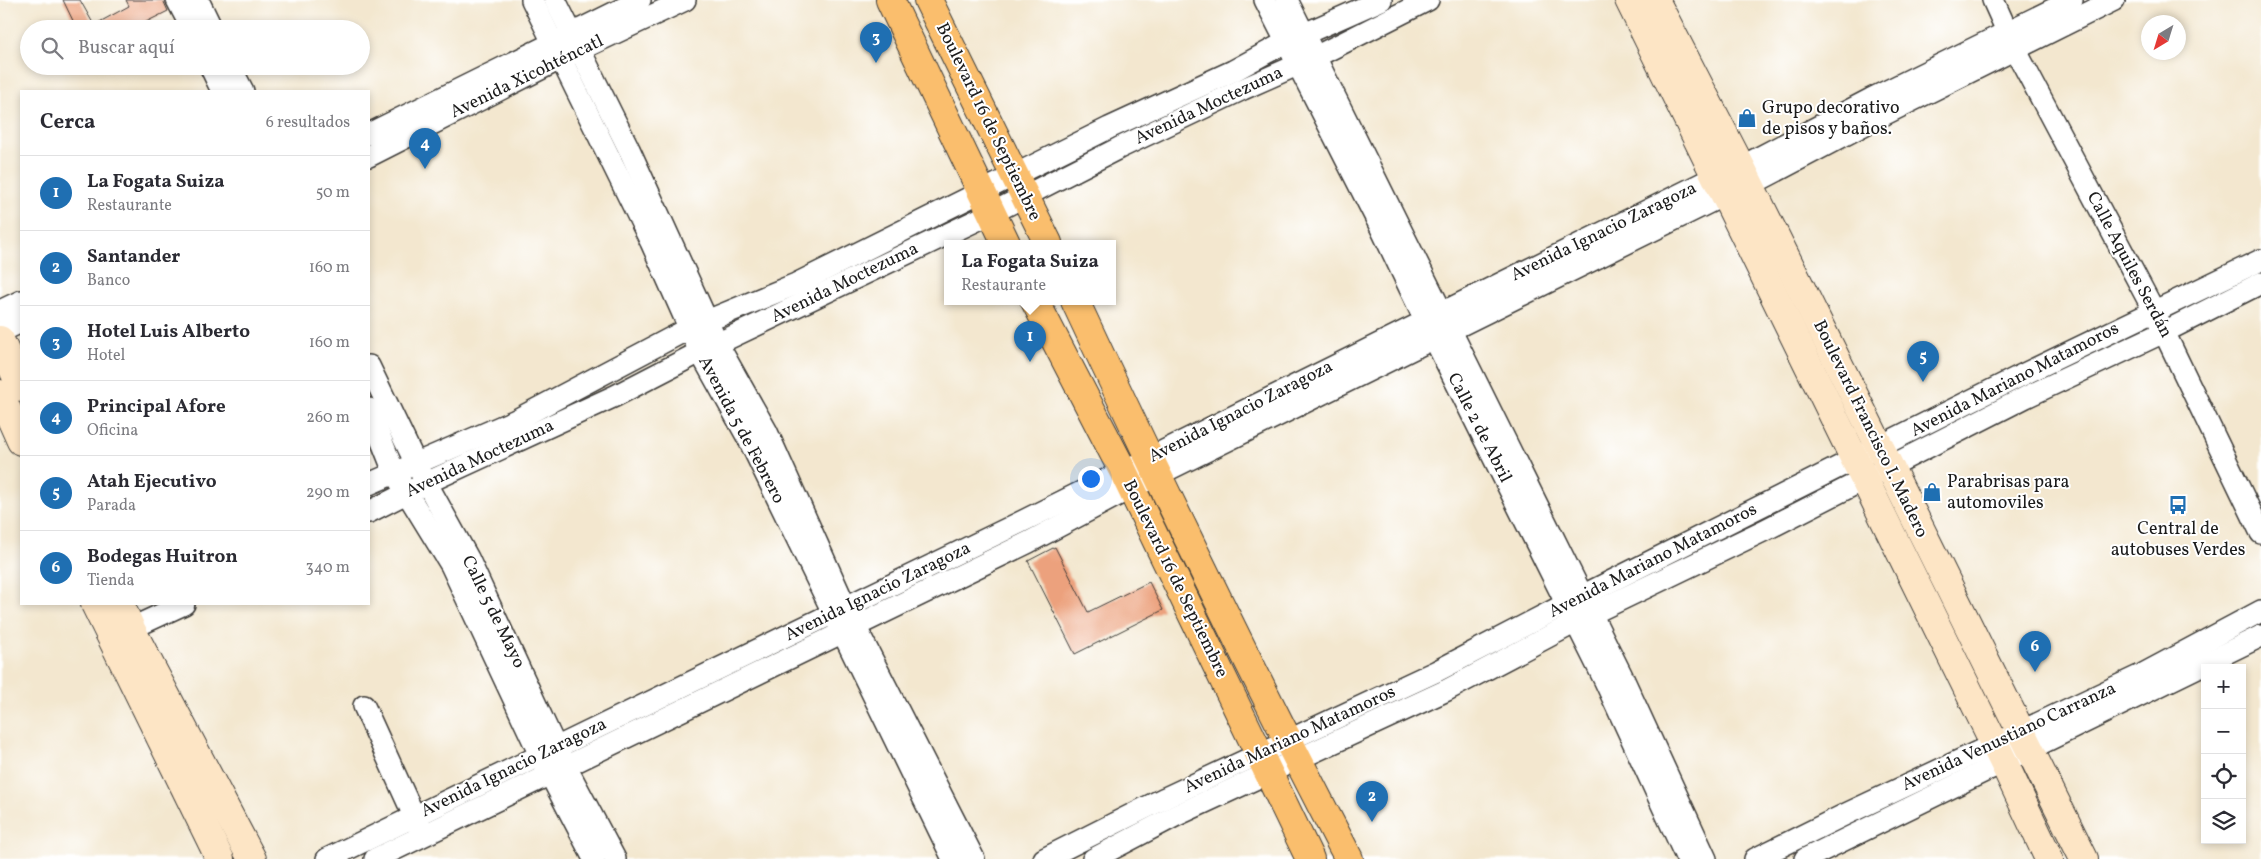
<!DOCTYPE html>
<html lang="es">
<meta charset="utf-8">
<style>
body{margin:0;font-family:Vollkorn,serif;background:#f7f7f7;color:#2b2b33}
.controls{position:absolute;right:15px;bottom:15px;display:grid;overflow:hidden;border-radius:0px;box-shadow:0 2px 8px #0003}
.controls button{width:45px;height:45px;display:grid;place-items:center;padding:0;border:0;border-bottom:1px solid #e1e1e2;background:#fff;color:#2b2b33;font:25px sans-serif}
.compass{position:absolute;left:2141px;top:15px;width:45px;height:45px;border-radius:50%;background:#fff;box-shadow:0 2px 8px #0003;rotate:218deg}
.you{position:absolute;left:1090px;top:478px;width:18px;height:18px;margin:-12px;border:4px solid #fff;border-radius:50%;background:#1a73e8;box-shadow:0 0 0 8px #1a73e833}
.badge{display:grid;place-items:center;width:32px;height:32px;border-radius:50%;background:#1f6fb2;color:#fff;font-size:16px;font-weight:700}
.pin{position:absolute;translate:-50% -41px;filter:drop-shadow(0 1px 2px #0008)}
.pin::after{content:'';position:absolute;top:26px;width:18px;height:15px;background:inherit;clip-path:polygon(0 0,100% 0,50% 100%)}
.popup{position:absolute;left:944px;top:240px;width:172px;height:65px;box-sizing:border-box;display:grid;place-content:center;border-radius:0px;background:#fff;filter:drop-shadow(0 1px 4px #0005);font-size:16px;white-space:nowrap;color:#7c7c81}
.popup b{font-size:19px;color:#2b2b33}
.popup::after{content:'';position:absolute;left:50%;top:100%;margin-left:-10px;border:10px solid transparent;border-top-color:#fff}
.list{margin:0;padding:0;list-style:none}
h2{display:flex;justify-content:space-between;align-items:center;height:65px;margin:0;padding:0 20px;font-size:21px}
h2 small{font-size:16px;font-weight:400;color:#7c7c81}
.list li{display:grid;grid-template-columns:32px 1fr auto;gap:15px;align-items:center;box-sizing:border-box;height:75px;padding:0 20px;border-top:1px solid #e1e1e2}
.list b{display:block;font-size:19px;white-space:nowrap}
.list p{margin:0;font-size:16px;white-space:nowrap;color:#7c7c81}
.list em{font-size:16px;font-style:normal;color:#7c7c81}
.icon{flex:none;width:28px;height:28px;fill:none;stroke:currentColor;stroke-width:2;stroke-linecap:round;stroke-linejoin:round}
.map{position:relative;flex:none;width:2261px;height:859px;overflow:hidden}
.search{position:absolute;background:#fff;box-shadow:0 2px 8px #0003;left:20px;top:20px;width:350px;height:55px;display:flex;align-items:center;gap:12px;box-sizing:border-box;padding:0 18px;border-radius:28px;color:#7c7c81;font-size:19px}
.panel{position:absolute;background:#fff;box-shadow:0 2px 8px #0003;left:20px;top:90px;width:350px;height:515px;border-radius:0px}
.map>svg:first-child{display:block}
</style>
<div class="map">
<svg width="2261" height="859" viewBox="0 0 2261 859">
<rect width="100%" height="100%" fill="#fff"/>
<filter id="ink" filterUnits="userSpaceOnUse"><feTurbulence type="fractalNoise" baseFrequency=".02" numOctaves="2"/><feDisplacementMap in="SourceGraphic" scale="10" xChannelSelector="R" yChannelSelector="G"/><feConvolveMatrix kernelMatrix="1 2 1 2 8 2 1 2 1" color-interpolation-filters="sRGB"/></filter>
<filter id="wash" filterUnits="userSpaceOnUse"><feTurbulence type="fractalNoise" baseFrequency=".0096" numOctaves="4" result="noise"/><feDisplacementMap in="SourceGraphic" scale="20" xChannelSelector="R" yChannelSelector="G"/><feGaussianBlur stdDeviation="1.12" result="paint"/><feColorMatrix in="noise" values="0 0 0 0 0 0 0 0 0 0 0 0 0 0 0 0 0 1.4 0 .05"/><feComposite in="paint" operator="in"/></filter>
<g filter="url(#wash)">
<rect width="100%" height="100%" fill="#f3e7cf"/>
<g id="blocks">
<g fill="#eca17d">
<path d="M 63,0 L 80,0 L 94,25 L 129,6 L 126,0 L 163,0 L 168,11 L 132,29 L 77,29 Z"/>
<path d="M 1055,547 L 1088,612 L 1149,582 L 1163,610 L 1075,654 L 1028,561 Z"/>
</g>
</g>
</g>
<g filter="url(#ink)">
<use href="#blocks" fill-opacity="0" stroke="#3c3a37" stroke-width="1"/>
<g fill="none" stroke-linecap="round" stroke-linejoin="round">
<g stroke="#3c3a37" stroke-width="24">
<g id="minor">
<path d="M 177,0 L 192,29"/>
<path d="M 198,0 L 212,29"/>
<path d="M 532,0 L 651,242 L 700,352 L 749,440 L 953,859"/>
<path d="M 555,0 L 629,149 L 718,345 L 767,432 L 846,608 L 974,859"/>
<path d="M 1265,0 L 1381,228 L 1425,320 L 1605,681 L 1687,859"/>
<path d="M 1287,0 L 1621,674 L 1706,859"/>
<path d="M 1993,0 L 2015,49 L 2154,311 L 2261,533"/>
<path d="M 210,66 L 222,91"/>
<path d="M 230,66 L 243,91"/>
<path d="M 369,134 L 640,0"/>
<path d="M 369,156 L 562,58 L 685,0"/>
<path d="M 0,311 L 21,301"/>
<path d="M 0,332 L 21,322"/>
<path d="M 369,366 L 416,464 L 468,558 L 556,748 L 615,859"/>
<path d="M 369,409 L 394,472 L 451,565 L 540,755 L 594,859"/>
<path d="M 369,484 L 514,421 L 690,328 L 796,284 L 1109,128 L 1233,71 L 1286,42 L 1381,0"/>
<path d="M 369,512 L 426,483 L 615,396 L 700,352 L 992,213 L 1119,148 L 1243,89 L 1315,57 L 1428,0"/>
<path d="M 117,635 L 184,604"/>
<path d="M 364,706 L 420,829"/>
<path d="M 327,859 L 1019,523 L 1717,176 L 1741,167 L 1871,99 L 2072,0"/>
<path d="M 375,859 L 1029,542 L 1131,488 L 1726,194 L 1750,185 L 1879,117 L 2114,0"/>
<path d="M 1044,859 L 1165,798 L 1437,671 L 1566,604 L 2018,377 L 2261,260"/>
<path d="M 1093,859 L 1175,816 L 1447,690 L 1591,614 L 1765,530 L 2026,397 L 2164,332 L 2261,283"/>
<path d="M 1755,859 L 1844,815 L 2143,674 L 2261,611"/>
<path d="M 1805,859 L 2261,636"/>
</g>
</g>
<g stroke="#3c3a37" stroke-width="30">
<g id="secondary">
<path d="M 1629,0 L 2004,763 L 2049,859"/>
<path d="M 1655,0 L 1741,167 L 2084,859"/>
<path d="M 0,340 L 21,387"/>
<path d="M 0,394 L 21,441"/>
<path d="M 95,604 L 220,859"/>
<path d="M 120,604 L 131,629 L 252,859"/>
</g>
</g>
<g stroke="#3c3a37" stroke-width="30">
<g id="primary">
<path d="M 890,0 L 1006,243"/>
<path d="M 928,0 L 1048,243"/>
<path d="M 1035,301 L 1123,471 L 1310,859"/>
<path d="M 1075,301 C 1163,489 1253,675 1349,859"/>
</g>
</g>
<use href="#minor" stroke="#fff" stroke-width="21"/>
<use href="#secondary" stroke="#fde5c5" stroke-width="28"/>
<use href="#primary" stroke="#fabe6d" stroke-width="28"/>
</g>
</g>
<defs>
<g id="shop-bare" transform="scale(1.5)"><path d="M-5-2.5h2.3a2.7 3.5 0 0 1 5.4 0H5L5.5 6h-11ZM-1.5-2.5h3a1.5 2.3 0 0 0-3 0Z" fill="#1f6fb2" stroke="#fff" stroke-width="2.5" paint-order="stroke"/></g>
<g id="bus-bare" transform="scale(1.5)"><path d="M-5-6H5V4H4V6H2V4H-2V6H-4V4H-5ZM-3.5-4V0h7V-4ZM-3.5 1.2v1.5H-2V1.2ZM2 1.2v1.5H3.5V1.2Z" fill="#1f6fb2" stroke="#fff" stroke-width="2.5" paint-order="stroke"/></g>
</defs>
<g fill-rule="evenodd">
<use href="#shop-bare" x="1747" y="118"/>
<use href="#shop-bare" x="1932" y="492"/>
<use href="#bus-bare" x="2178" y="505"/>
</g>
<g text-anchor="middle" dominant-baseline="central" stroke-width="4" stroke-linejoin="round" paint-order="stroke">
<g font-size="18" fill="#1c1c1c" stroke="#fff">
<text transform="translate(527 77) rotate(-26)">Avenida Xicohténcatl</text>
<text transform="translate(1209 106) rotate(-25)">Avenida Moctezuma</text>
<text transform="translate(988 122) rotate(64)">Boulevard 16 de Septiembre</text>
<text transform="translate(1604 232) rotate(-26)">Avenida Ignacio Zaragoza</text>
<text transform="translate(2129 265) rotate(62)">Calle Aquiles Serdán</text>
<text transform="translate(845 283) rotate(-26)">Avenida Moctezuma</text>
<text transform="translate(2015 380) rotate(-27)">Avenida Mariano Matamoros</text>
<text transform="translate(1241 412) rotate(-27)">Avenida Ignacio Zaragoza</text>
<text transform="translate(1479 428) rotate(63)">Calle 2 de Abril</text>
<text transform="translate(1870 429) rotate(64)">Boulevard Francisco I. Madero</text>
<text transform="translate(741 430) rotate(62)">Avenida 5 de Febrero</text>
<text transform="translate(480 459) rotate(-25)">Avenida Moctezuma</text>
<text transform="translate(1653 561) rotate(-27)">Avenida Mariano Matamoros</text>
<text transform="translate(1175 579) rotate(64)">Boulevard 16 de Septiembre</text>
<text transform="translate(878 592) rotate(-26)">Avenida Ignacio Zaragoza</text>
<text transform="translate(493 612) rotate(64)">Calle 5 de Mayo</text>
<text transform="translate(2009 737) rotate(-25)">Avenida Venustiano Carranza</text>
<text transform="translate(1290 740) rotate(-25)">Avenida Mariano Matamoros</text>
<text transform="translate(514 768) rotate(-26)">Avenida Ignacio Zaragoza</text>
</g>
<g font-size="18" fill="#1c1c1c" stroke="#fff" text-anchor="start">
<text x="1762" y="108">Grupo decorativo<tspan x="1762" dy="21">de pisos y baños.</tspan></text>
<text x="1947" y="482">Parabrisas para<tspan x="1947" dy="21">automoviles</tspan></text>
<text x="2178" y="529" text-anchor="middle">Central de<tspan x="2178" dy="21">autobuses Verdes</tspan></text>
</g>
</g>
</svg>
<div class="controls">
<button>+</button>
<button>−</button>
<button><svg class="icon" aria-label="locate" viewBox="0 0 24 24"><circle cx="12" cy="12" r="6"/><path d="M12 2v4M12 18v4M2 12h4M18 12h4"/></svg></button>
<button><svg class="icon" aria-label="layers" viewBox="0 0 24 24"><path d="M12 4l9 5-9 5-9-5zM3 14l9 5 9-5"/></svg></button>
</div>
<svg class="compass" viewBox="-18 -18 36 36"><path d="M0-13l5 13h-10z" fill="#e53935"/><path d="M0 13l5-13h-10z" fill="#7c7c81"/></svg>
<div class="you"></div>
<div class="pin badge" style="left:1030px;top:362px">1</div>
<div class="popup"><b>La Fogata Suiza</b>Restaurante</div>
<div class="pin badge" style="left:1372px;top:822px">2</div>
<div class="pin badge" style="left:876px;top:63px">3</div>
<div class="pin badge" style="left:425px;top:169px">4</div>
<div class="pin badge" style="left:1923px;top:382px">5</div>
<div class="pin badge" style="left:2035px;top:672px">6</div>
<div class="search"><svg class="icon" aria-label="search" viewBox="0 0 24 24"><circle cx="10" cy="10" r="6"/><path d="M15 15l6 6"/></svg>Buscar aquí</div>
<section class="panel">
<h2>Cerca<small>6 resultados</small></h2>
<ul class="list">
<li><span class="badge">1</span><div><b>La Fogata Suiza</b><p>Restaurante</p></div><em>50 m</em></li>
<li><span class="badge">2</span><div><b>Santander</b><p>Banco</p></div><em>160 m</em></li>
<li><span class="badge">3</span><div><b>Hotel Luis Alberto</b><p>Hotel</p></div><em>160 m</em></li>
<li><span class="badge">4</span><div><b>Principal Afore</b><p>Oficina</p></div><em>260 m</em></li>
<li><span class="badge">5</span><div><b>Atah Ejecutivo</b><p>Parada</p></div><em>290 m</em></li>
<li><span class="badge">6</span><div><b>Bodegas Huitron</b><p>Tienda</p></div><em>340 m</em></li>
</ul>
</section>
</div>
